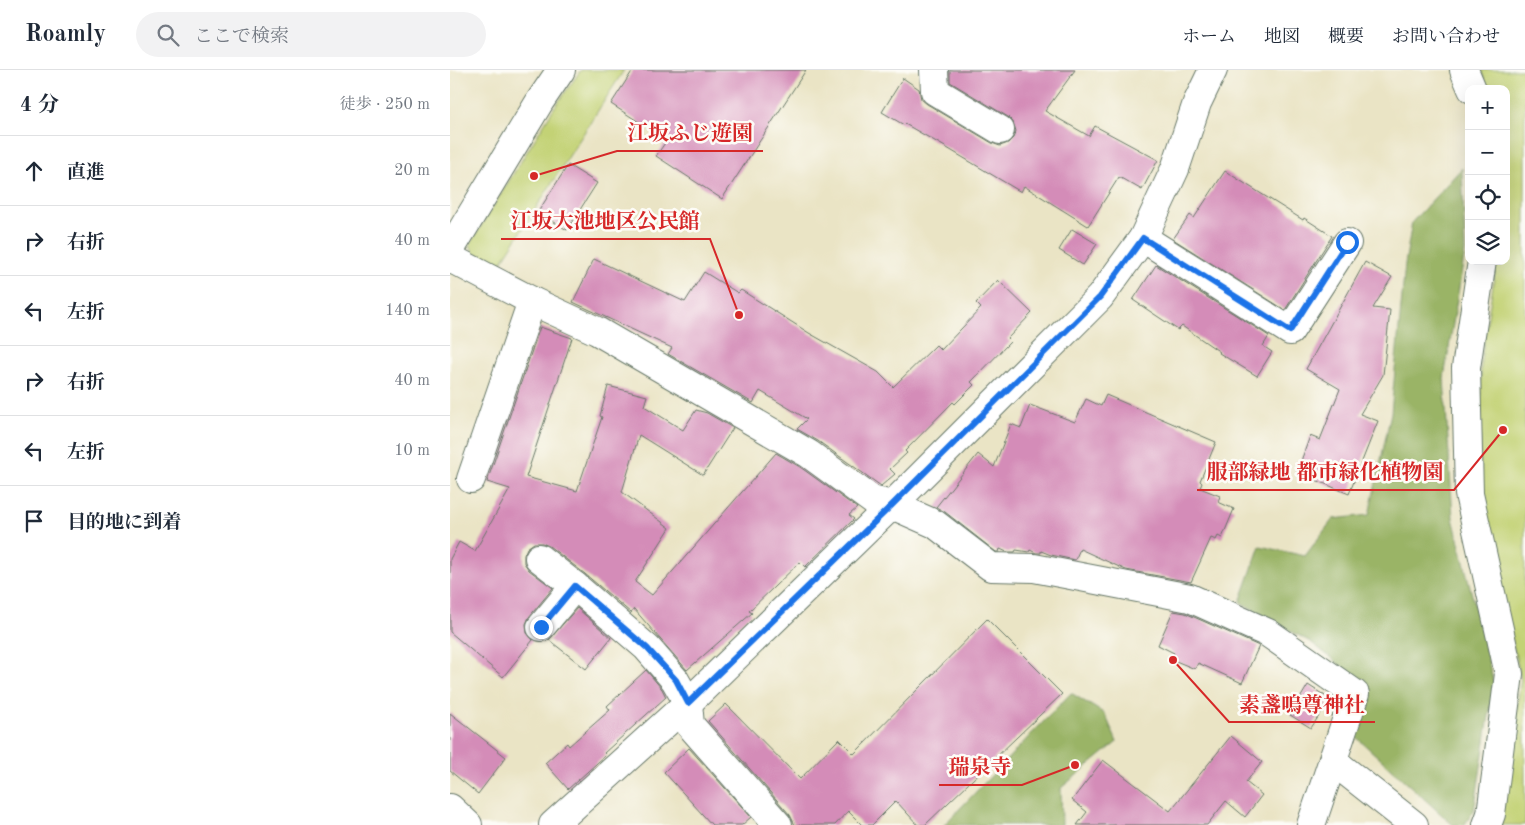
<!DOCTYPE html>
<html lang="ja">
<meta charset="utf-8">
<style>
body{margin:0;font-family:"Old Standard TT","Noto Serif JP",serif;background:#f2f2f3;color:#1f2937}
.controls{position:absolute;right:15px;top:15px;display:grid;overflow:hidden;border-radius:10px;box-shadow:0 5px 20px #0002}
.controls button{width:45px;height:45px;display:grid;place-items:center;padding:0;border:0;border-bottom:1px solid #e0e1e3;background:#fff;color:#1f2937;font:25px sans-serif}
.stop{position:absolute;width:15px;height:15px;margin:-11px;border:4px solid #1a73e8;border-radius:50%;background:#fff}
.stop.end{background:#1a73e8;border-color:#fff;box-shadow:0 1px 5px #0008}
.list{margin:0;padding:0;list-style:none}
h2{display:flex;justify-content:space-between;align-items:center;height:65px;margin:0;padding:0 20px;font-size:21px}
h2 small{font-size:16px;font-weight:400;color:#747a83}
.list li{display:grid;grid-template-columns:32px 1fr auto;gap:15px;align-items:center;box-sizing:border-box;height:70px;padding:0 20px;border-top:1px solid #e0e1e3}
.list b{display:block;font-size:19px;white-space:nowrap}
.list em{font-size:16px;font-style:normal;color:#747a83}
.icon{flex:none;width:28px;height:28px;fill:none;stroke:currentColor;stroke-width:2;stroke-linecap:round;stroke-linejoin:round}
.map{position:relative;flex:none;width:1075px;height:755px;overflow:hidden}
header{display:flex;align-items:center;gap:30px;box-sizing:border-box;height:70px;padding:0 25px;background:#fff;border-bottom:1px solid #e0e1e3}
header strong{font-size:24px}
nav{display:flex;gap:28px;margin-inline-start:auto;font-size:18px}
.search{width:350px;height:45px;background:#f2f2f3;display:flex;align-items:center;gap:12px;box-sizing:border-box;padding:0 18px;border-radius:28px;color:#747a83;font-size:19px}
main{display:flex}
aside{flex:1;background:#fff}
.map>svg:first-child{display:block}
</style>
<header>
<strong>Roamly</strong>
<div class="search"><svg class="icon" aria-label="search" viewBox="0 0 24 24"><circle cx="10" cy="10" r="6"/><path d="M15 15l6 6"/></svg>ここで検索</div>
<nav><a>ホーム</a><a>地図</a><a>概要</a><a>お問い合わせ</a></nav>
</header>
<main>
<aside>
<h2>4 分<small>徒歩 · 250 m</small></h2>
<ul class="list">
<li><svg class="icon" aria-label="ahead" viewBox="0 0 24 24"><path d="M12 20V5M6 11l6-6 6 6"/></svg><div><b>直進</b></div><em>20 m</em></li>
<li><svg class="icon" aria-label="right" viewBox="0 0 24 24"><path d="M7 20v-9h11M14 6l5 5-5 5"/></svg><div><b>右折</b></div><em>40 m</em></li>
<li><svg class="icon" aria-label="left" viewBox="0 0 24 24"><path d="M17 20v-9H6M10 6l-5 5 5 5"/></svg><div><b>左折</b></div><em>140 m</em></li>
<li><svg class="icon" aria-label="right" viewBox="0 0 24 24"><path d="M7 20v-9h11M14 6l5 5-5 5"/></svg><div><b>右折</b></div><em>40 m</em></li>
<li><svg class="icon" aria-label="left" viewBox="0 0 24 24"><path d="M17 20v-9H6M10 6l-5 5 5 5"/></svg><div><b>左折</b></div><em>10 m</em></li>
<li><svg class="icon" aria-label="arrive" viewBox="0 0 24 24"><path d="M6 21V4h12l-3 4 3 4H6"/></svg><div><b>目的地に到着</b></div></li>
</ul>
</aside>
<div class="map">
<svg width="1075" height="755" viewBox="0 0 1075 755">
<rect width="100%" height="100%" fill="#fdfcf7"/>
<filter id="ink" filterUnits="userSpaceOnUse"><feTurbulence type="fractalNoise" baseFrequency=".02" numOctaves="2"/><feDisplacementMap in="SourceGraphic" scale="10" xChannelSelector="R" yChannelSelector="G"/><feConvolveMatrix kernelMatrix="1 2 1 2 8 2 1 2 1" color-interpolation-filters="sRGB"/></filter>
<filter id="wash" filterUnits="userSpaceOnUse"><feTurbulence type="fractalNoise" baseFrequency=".0096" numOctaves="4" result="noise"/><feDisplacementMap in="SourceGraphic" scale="20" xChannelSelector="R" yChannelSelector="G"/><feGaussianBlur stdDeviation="1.12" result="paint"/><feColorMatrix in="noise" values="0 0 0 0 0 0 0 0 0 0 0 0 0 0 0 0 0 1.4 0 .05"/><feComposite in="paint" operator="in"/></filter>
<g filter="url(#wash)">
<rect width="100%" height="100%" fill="#eae4c5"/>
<g fill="#c3d274" stroke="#718854">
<path d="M 131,0 L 174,0 L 47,199 L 25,188 L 20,174 L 104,38 Z"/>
<path d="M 1031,0 L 1075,0 L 1075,755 L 1050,755 L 1071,609 L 1030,431 L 1031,290 L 1047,191 L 1056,191 L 1056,19 L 1039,19 Z"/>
</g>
<g fill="#9ab466" stroke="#5c784d">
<path d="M 1012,98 L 1015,181 L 994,308 L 1003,448 L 1044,614 L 1024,741 L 1014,755 L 1003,755 L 906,667 L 919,618 L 862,573 L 790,532 L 810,476 L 855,486 L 883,449 L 919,445 L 941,343 L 955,194 L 962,152 Z"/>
<path d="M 621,623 L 655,644 L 667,672 L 611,718 L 612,755 L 494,755 Z"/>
</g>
<g id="blocks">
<g fill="#d48cb8">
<path d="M 183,0 L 356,0 L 272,129 L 206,86 L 217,70 L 161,34 Z"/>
<path d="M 500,0 L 625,0 L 595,41 L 639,66 L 645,56 L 708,90 L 692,120 L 669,107 L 638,156 L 574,116 L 571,122 L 497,78 L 455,54 L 454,55 L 432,42 L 453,8 L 469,19 L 471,29 L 477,34 L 542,73 L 550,76 L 558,73 L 563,68 L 566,61 L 563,52 L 558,47 L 500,12 Z"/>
<path d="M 118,95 L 147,113 L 117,160 L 88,142 Z"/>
<path d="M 775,101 L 853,150 L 854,148 L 882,166 L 835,240 L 723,169 L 740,145 L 744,148 Z"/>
<path d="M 622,159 L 647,174 L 633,195 L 609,180 Z"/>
<path d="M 144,189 L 235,232 L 254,202 L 288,223 L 291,220 L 359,263 L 428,302 L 443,317 L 486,275 L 491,280 L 531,238 L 526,233 L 548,210 L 582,243 L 557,269 L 560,272 L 521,312 L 524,315 L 505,334 L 503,332 L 455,381 L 457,383 L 440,399 L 445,404 L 431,416 L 368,371 L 347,359 L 357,349 L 310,321 L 303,333 L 218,284 L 222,278 L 123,232 Z"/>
<path d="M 915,192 L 942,207 L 923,238 L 940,240 L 933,305 L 910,344 L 928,351 L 899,424 L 847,402 L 860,366 L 870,370 L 890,319 L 856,299 Z"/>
<path d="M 706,195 L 819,266 L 813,276 L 822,282 L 807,306 L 769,283 L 770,282 L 732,256 L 728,260 L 683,230 Z"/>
<path d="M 90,257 L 122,268 L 76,407 L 127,421 L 152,347 L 150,346 L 158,316 L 197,326 L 194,336 L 233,360 L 246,340 L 257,343 L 283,358 L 253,405 L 189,365 L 172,422 L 220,458 L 185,512 L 202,525 L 326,383 L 350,397 L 407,438 L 399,445 L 404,449 L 355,497 L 350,492 L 299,541 L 302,543 L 237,600 L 184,539 L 181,543 L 135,504 L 99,476 L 92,473 L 84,473 L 77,478 L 74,485 L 74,493 L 79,500 L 103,518 L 79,547 L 76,554 L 77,563 L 83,570 L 53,607 L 0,562 L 0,489 L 9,472 L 25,481 L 60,419 L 37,412 Z"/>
<path d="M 656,325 L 766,372 L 750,411 L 752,413 L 750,418 L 770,426 L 768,432 L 784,439 L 772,468 L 768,466 L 766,470 L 761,468 L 741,512 L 676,500 L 630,479 L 625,490 L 601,485 L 591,481 L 591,483 L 586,483 L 580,480 L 579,482 L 566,480 L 565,482 L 557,482 L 550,479 L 549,482 L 546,482 L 495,442 L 486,437 L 528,384 L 544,397 L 561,354 L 571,358 L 580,335 L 625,352 L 636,329 L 651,336 Z"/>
<path d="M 127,538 L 161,568 L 136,599 L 99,570 Z"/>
<path d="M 723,541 L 735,543 L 809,576 L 792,613 L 748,593 L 745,599 L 721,589 L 724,583 L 708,575 Z"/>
<path d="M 537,549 L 612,624 L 475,755 L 468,755 L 446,731 L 422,755 L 412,755 L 398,741 L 385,755 L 345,755 L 340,745 L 258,651 L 276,634 L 350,709 L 389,669 L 404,684 Z"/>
<path d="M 196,600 L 212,619 L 216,627 L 154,683 L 156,685 L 118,719 L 95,693 L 117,673 L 119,676 L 160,640 L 157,636 Z"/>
<path d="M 858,615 L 880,629 L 861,658 L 840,645 Z"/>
<path d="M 0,643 L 56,687 L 28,724 L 0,701 Z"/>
<path d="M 781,666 L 812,692 L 796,712 L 812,725 L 795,747 L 776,731 L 757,755 L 627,755 L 637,742 L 622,730 L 653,690 L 720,741 Z"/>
<path d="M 239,678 L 301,747 L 292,755 L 262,755 L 214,702 Z"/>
</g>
</g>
</g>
<g filter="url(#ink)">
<use href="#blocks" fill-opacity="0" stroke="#667767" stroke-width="1"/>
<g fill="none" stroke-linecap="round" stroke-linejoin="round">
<g stroke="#667767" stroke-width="30">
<g id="minor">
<path d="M 484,0 L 485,21 L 550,60"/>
<path d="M 1014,0 L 1022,19"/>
<path d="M 693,168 L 840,261 L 897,173"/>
<path d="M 0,188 L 82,231 L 147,261 L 359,384 L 422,430 L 442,435 L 485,454 L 541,497 L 584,498 L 740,528 L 818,563 L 905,624 L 861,755"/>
<path d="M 1032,191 L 1016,298 L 1019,424 L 1059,604 L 1041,744 L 1037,755"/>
<path d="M 21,409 L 82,231"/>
<path d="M 89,488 L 125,516 L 197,578 L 225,610 L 238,633 L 240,655 L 328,755"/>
<path d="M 91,557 L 125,516"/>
<path d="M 883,691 L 964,755"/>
<path d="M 0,738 L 18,755"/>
<path d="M 103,755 L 238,633 L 442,435 L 650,227 L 693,168 L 725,99 L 747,33 L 763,0"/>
</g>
</g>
<g stroke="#667767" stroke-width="30">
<path id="tertiary" d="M 0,180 L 90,31 L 111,0"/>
</g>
<use href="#minor" stroke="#fff" stroke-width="28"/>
<use href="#tertiary" stroke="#fff" stroke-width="28"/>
</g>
</g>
<g fill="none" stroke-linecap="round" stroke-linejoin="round" filter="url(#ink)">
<path stroke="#1a73e8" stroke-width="6" d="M 91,557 L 125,516 L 197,578 L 226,610 L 238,633 L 442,435 L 650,227 L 693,168 L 840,261 L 897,172"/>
</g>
<path fill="none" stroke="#d62828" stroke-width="2" d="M84 106L167 81H313M289 245L260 169H51M1053 360L1004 420H747M723 590L779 652H925M625 695L572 715H489"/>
<g fill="#d62828" stroke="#fdfcf7" stroke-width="2">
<circle cx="84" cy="106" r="5"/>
<circle cx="289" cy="245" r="5"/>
<circle cx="1053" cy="360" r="5"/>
<circle cx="723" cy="590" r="5"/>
<circle cx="625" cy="695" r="5"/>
</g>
<g font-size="21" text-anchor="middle" font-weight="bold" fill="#d62828" stroke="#fdfcf7" stroke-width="5" stroke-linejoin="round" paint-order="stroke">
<text x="240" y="70">江坂ふじ遊園</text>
<text x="155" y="158">江坂大池地区公民館</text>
<text x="875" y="409">服部緑地 都市緑化植物園</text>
<text x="852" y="642">素盞嗚尊神社</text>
<text x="530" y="704">瑞泉寺</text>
</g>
</svg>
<div class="controls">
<button>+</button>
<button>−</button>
<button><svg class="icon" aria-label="locate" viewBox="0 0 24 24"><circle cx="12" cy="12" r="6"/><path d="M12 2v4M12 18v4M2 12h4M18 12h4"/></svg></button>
<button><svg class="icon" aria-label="layers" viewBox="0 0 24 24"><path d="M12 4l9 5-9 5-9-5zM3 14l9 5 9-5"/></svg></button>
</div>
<div class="stop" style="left:897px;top:172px"></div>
<div class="stop end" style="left:91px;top:557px"></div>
</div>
</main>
